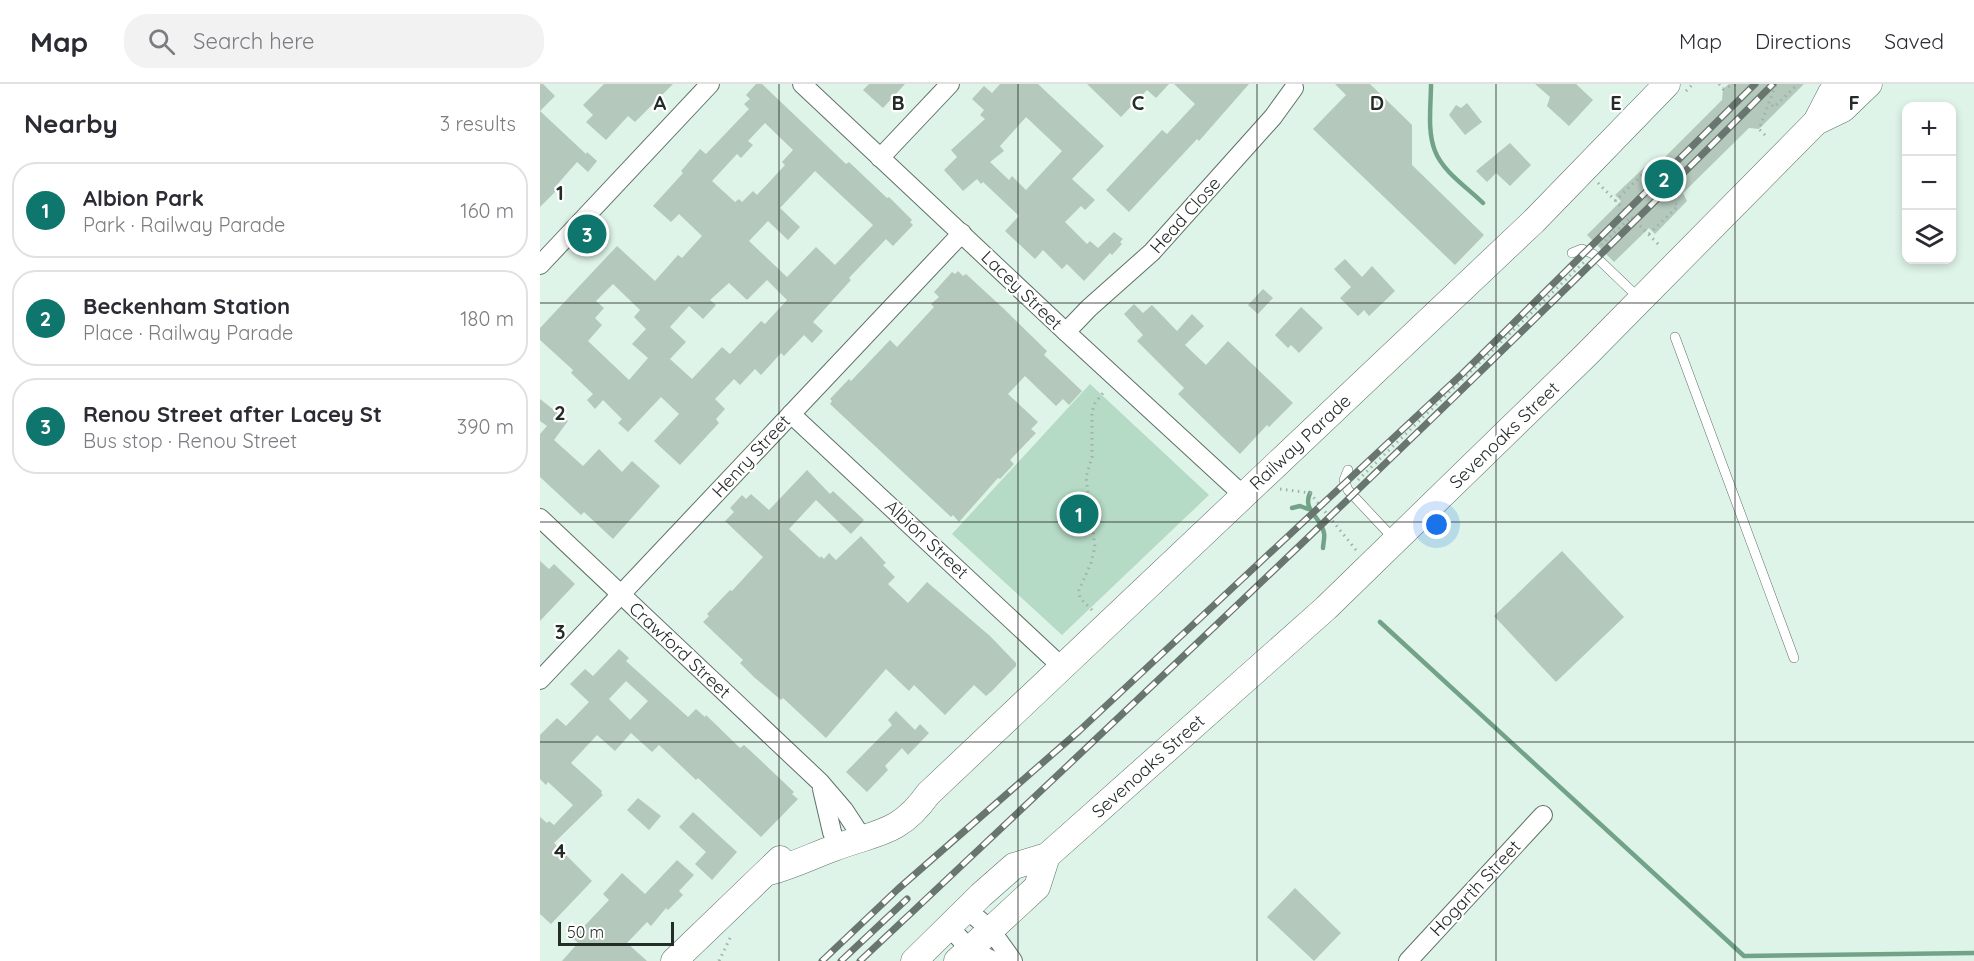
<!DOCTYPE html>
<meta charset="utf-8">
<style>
body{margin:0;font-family:Quicksand,sans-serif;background:#f2f2f3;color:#2b2b33}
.controls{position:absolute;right:18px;top:18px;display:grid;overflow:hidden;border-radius:12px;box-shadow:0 3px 9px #0003}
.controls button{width:54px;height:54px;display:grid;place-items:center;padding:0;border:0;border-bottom:2px solid #e1e1e2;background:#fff;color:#2b2b33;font:30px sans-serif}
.scale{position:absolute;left:18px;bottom:15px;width:116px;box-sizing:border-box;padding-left:6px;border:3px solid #242c28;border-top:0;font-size:16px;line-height:21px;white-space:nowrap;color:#242c28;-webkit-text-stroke:4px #fff;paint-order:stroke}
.you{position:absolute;left:897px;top:441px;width:21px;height:21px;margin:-15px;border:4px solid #fff;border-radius:50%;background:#1a73e8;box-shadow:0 0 0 9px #1a73e833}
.badge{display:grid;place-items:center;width:39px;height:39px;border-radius:50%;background:#0f766e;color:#fff;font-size:20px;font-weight:700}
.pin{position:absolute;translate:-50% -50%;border:3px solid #fff;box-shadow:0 2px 6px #0006}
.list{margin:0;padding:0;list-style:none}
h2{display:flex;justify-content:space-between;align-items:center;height:78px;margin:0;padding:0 24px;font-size:26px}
h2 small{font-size:20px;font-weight:400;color:#7c7c81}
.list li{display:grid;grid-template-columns:39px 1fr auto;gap:18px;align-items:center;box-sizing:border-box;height:96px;margin:0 12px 12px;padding:0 12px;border:2px solid #e1e1e2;border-radius:24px}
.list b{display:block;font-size:22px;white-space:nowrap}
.list p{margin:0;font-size:20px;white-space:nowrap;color:#7c7c81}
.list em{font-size:20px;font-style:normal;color:#7c7c81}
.icon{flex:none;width:33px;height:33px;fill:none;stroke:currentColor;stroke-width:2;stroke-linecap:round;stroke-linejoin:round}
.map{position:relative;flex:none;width:1434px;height:877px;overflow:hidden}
header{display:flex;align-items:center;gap:36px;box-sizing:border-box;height:84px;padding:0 30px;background:#fff;border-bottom:2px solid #e1e1e2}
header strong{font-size:28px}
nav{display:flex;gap:33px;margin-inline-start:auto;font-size:21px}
.search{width:420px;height:54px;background:#f2f2f3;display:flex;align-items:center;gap:15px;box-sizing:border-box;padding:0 21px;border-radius:24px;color:#7c7c81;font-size:22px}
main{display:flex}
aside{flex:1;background:#fff}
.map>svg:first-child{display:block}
</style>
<header>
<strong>Map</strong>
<div class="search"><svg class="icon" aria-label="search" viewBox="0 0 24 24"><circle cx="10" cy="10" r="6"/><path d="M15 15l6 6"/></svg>Search here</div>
<nav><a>Map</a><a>Directions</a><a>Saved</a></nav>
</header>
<main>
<aside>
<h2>Nearby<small>3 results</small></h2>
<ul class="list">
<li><span class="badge">1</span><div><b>Albion Park</b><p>Park · Railway Parade</p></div><em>160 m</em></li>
<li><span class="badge">2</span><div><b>Beckenham Station</b><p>Place · Railway Parade</p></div><em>180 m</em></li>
<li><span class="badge">3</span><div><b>Renou Street after Lacey St</b><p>Bus stop · Renou Street</p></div><em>390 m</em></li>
</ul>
</aside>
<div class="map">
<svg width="1434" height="877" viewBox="0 0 1434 877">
<rect width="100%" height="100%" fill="#dff4e8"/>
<path fill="#b5dac5" d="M 550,300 L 669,411 L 522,551 L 412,450 Z"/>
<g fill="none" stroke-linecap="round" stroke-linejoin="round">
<g stroke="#72a389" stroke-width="4.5">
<path d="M 891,0 C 891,21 887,47 895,67 C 903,88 928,104 943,119"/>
<path d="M 770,409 C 762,427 781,432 784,449 C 785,454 783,460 783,464"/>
<path d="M 752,424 L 760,422 L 768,425"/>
<path d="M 840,538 L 1204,872 L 1434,869"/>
</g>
</g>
<g fill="#b4c8bc" fill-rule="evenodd">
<path d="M 0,0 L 3,0 L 15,12 L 0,27 Z"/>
<path d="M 64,0 L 133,0 L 95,38 L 88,32 L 66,56 L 46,38 L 53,31 L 43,21 Z"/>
<path d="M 216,0 L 222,0 L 306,80 L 309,78 L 347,114 L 349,113 L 372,136 L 370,138 L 373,141 L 353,162 L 346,155 L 309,194 L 311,196 L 273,238 L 283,247 L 272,259 L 264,251 L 244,272 L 241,269 L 221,291 L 215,285 L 200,301 L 194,295 L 175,315 L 185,325 L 176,335 L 179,339 L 140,381 L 114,357 L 139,330 L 121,313 L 88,348 L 78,339 L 82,335 L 63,316 L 55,325 L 47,316 L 53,310 L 31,289 L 33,286 L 0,256 L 0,244 L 77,162 L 115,197 L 138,171 L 142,174 L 162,152 L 139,130 L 131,138 L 113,122 L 143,89 L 141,87 L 160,65 L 166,70 L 209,25 L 204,20 L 210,15 L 206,11 ZM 225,39 L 253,66 L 242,78 L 245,81 L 217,111 L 213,107 L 202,118 L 199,115 L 195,118 L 172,97 L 197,70 L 201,74 L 213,61 L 208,57 ZM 275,87 L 333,141 L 295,181 L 276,163 L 247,193 L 209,157 L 228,137 L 248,156 L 260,143 L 240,124 ZM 227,196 L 247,216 L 225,240 L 221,237 L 190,270 L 182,263 L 152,295 L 130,275 L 146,258 L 130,243 L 149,222 L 163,235 L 176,221 L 170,216 L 189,199 L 207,216 ZM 73,200 L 100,226 L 94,233 L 106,245 L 92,260 L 108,274 L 89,296 L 48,257 L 62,241 L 55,234 L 64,224 L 56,217 Z"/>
<path d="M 329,0 L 365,0 L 343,24 L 323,6 Z"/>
<path d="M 460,0 L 498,0 L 564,62 L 532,95 L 555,116 L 545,126 L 541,122 L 525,138 L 547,160 L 550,157 L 558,164 L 574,148 L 583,155 L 580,158 L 582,160 L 572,171 L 570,169 L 544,197 L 527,180 L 522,185 L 503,166 L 495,175 L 465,147 L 479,132 L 443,98 L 441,100 L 437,95 L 423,107 L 404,86 L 417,73 L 411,66 L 445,35 L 440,31 L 444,26 L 432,15 L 444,2 L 452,9 ZM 486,33 L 522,67 L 486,106 L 472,92 L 469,96 L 450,78 L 464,67 L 460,62 Z"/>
<path d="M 547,0 L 629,0 L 616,14 L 607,6 L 581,33 Z"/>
<path d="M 634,0 L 709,0 L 659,57 L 657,55 L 589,128 L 566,106 L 622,46 L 627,50 L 655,20 Z"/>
<path d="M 795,0 L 830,0 L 872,41 L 872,81 L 944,151 L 915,181 L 773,45 L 806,11 Z"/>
<path d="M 995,0 L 1036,0 L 1053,16 L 1029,42 L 1007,22 L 1010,13 Z"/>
<path d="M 1189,0 L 1264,0 L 1219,45 L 1209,44 L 1143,109 L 1147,117 L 1115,150 L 1109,144 L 1074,178 L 1047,151 L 1081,117 L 1075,111 L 1109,79 L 1116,82 L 1182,16 L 1183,5 Z"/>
<path d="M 927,19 L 942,38 L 925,51 L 909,31 L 916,21 L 921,24 Z"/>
<path d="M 0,27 L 46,70 L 47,68 L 57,77 L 48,88 L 37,78 L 15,103 L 18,105 L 0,123 Z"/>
<path d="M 970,59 L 991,81 L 970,102 L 956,89 L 947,98 L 936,87 Z"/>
<path d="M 805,175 L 822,193 L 832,182 L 855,207 L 829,232 L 824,226 L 818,232 L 800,214 L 811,203 L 794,185 Z"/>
<path d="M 418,187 L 423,192 L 426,190 L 463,224 L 507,267 L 504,271 L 542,307 L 529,321 L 523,315 L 516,322 L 485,292 L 468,310 L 498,338 L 491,345 L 496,349 L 470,376 L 474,380 L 460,395 L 458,394 L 419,438 L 413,431 L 411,433 L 290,320 L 292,317 L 290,315 L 309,295 L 311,297 L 350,256 L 357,263 L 394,223 L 391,220 L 399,213 L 394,208 L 412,188 L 415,190 Z"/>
<path d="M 723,205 L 733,214 L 718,230 L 708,221 Z"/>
<path d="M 594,220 L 603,229 L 612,221 L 637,247 L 652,230 L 664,242 L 645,261 L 666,281 L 688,257 L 753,319 L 729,343 L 727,341 L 700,370 L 638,310 L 644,304 L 597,257 L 603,251 L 584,230 Z"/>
<path d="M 761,223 L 783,244 L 759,269 L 751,261 L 748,264 L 735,251 Z"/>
<path d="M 0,315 L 28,337 L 14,356 L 43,382 L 59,365 L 82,388 L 92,377 L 120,402 L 73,455 L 44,428 L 41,431 L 0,393 L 0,350 L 7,342 L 0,337 Z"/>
<path d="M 267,386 L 290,410 L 293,407 L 324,436 L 311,450 L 276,416 L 249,445 L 280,474 L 281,472 L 284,475 L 289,469 L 296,476 L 321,452 L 346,479 L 343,481 L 355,493 L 348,500 L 368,519 L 387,498 L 450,552 L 476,579 L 476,582 L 452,607 L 446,612 L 434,601 L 405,631 L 374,601 L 369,607 L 346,585 L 286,654 L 243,614 L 241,616 L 215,594 L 200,579 L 203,576 L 163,538 L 169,532 L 167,530 L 190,506 L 192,507 L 223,473 L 185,437 L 194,428 L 190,424 L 202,411 L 206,415 L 211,410 L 229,426 Z"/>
<path d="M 1022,467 L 1084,533 L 1016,598 L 954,532 Z"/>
<path d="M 0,477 L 9,485 L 14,480 L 35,500 L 0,537 Z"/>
<path d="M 79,565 L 89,574 L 86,577 L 148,633 L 156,625 L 165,633 L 166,631 L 200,664 L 204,661 L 216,672 L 254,708 L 252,710 L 258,715 L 221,753 L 158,694 L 156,696 L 119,661 L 112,668 L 91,649 L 75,667 L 57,651 L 31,679 L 62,707 L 61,709 L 63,711 L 14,759 L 52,797 L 11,840 L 0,830 L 0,733 L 7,739 L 9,737 L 14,741 L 33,721 L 8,698 L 6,701 L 0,695 L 0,651 L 17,634 L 26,642 L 49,618 L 30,600 L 45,585 L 53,592 ZM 86,597 L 108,617 L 90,636 L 69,615 Z"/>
<path d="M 356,627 L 375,646 L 380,640 L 389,649 L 368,671 L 362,664 L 345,682 L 348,686 L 327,708 L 306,688 L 352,641 L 348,636 Z"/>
<path d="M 98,714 L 121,732 L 109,746 L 87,726 Z"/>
<path d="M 153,728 L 197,768 L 172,796 L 155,780 L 166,768 L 139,743 Z"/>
<path d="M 137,776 L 154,791 L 139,807 L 143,811 L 128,826 L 126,824 L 111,842 L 107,838 L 87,859 L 107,877 L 22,877 L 38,859 L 33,854 L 69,816 L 63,810 L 82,789 L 105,810 Z"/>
<path d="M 755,804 L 801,849 L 774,877 L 727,833 Z"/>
</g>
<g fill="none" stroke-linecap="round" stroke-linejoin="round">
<g stroke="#5f7167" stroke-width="10">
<g id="lane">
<path d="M 1032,169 L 1042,165 L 1053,170 L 1100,215"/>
<path d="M 1135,253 L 1254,574"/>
<path d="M 808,386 L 804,396 L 808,406 L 853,454"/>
</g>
</g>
<g stroke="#5f7167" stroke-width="20">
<g id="street">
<path d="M 262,0 L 526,248 L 703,411"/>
<path d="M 340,74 L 410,0"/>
<path d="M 0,181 L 170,0"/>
<path d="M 526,248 L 549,224 L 612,168 L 733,33 L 754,4"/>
<path d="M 251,330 L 521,582"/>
<path d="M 0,434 L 280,698 L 304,726 L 323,755"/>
<path d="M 0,596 L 422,149"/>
<path d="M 282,705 L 292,748 L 298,763"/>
<path d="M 426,825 L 450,845 L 473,877"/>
<path d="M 408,842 L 430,865 L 454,877"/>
<path d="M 868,877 L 1003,731"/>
</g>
</g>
<g stroke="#5f7167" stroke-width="27">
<g id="secondary">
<path d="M 1276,38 L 1303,25 L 1329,0"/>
<path d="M 229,788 C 252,782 272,772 294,764 C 336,748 359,751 388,710 L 994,137 L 1127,0"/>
<path d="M 134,877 L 240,775"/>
<path d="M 374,877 L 441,811 L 474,782 L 507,772 L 786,524 L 1046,271 L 1276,38 L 1291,9 L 1298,0"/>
<path d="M 417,877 L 497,803 L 507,772"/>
</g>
</g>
<g stroke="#a1b1a8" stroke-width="3" stroke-dasharray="1.5 4.5" stroke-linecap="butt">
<path d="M 1179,0 L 1183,5 L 1196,0"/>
<path d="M 1146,7 L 1153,0"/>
<path d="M 1232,21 L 1234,23 L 1258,0"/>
<path d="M 1225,51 L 1219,45 L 1236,0"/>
<path d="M 1058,99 L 1120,162"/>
<path d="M 1075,117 L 1106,87 L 1108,90"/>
<path d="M 1109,150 L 1138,122 L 1134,118"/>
<path d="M 1061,161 L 1091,133"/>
<path d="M 818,396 L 1044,178"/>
<path d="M 740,405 L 770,409 L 816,466"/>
<path d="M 552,526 L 540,514 L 539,506 L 551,479 L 555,463 L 546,393 L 552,373 L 552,328 L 555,319 L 563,309"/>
<path d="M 179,877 L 192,850"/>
</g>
<use href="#lane" stroke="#fff" stroke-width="9"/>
<use href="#street" stroke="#fff" stroke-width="18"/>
<use href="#secondary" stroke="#fff" stroke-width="26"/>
<g stroke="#69766f" stroke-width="7">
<g id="rail">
<path d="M 282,877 L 358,805 L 539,647 L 923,289 L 1215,0"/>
<path d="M 301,877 L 367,815"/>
<path d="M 320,877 C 628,588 935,298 1233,0"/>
</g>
</g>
<use href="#rail" stroke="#fff" stroke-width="4.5" stroke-dasharray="14" stroke-linecap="butt"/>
</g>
<path fill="none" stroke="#242c28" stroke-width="1.5" stroke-opacity="0.55" d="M 239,0 L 239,877M 478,0 L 478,877M 717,0 L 717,877M 956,0 L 956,877M 1195,0 L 1195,877M 0,219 L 1434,219M 0,438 L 1434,438M 0,658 L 1434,658"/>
<g text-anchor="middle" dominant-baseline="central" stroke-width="4.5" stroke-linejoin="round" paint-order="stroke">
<g font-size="18" fill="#242c28" stroke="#fff">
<text transform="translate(645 131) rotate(-48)">Head Close</text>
<text transform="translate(482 206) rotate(44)">Lacey Street</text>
<text transform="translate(964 351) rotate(-44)">Sevenoaks Street</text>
<text transform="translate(760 358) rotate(-43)">Railway Parade</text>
<text transform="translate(211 372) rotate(-47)">Henry Street</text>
<text transform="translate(387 455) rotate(43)">Albion Street</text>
<text transform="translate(140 566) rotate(43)">Crawford Street</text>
<text transform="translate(608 682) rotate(-42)">Sevenoaks Street</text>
<text transform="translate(935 804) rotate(-47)">Hogarth Street</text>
</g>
</g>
<g font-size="20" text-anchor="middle" font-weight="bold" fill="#242c28" stroke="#fff" stroke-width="4.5" stroke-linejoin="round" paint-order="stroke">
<text x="120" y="26">A</text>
<text x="358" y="26">B</text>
<text x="598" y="26">C</text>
<text x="837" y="26">D</text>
<text x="1076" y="26">E</text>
<text x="1314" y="26">F</text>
<text x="20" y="116">1</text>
<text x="20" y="336">2</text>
<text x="20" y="555">3</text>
<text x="20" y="774">4</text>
</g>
</svg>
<div class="controls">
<button>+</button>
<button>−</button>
<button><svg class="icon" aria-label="layers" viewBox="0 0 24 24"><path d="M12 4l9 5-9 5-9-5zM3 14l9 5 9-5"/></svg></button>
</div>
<div class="scale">50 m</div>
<div class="you"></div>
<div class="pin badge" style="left:539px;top:430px">1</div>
<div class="pin badge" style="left:1124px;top:95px">2</div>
<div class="pin badge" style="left:47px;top:150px">3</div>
</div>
</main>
